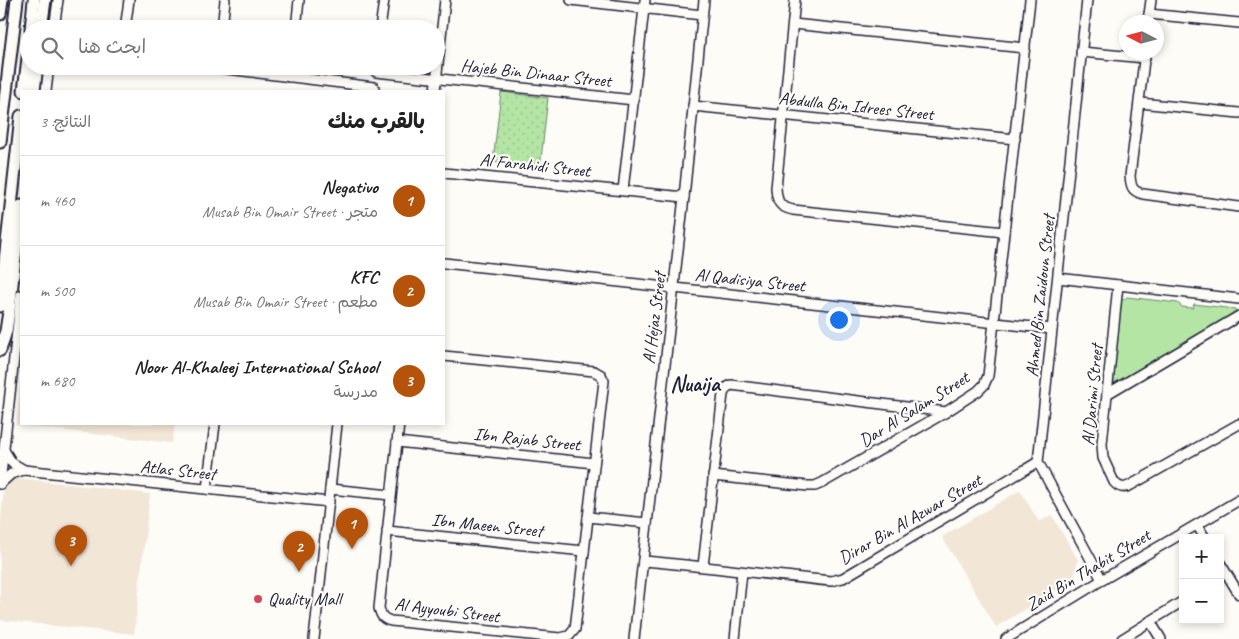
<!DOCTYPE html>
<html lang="ar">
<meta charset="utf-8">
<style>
body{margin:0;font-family:Caveat,"Playpen Sans Arabic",sans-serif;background:#f6f6f6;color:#222;direction:rtl}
.controls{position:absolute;right:15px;bottom:15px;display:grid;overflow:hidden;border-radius:0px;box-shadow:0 2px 8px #0003}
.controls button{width:45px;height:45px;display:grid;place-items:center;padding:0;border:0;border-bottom:1px solid #e0e0e0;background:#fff;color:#222;font:25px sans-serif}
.compass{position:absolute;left:1119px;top:15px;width:45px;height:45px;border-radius:50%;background:#fff;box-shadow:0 2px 8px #0003;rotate:276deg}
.you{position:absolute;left:838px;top:319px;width:18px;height:18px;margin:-12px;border:4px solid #fff;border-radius:50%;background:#1a73e8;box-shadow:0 0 0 8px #1a73e833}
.badge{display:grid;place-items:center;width:32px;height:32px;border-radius:50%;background:#b45309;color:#fff;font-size:16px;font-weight:700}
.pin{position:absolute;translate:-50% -41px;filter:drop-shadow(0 1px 2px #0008)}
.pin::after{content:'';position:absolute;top:26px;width:18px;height:15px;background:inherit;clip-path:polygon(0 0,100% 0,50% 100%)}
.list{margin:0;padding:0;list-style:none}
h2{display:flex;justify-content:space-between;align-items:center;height:65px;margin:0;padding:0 20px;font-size:21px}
h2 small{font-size:16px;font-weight:400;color:#767676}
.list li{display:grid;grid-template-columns:32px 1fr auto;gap:15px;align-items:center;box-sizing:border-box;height:90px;padding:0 20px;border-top:1px solid #e0e0e0}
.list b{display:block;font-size:19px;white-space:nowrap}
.list p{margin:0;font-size:16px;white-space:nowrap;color:#767676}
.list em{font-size:16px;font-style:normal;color:#767676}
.icon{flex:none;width:28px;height:28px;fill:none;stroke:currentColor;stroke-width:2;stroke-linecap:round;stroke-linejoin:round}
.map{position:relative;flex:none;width:1239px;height:639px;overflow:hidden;direction:ltr}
.search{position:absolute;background:#fff;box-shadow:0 2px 8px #0003;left:20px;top:20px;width:425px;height:55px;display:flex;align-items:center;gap:12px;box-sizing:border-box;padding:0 18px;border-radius:28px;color:#767676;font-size:19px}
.panel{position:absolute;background:#fff;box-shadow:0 2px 8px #0003;left:20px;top:90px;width:425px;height:335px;border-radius:0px;direction:rtl}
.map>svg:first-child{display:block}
</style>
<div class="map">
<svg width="1239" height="639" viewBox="0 0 1239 639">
<defs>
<pattern id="park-dots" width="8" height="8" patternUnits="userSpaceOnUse" patternTransform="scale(1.25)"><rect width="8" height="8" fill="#b4e5a5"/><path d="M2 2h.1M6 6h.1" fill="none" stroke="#9ac48f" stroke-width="1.8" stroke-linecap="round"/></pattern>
</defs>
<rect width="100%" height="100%" fill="#fdfcf7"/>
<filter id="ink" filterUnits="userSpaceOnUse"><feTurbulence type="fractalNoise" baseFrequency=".02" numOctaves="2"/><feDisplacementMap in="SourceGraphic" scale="10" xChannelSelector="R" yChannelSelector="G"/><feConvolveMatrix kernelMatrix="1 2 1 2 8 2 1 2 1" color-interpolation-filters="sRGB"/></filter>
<g filter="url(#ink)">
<g fill="#f2e6d7">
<path d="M 21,379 L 21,424 L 175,424 L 172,443 L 16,425 Z"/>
<path d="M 10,477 L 150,494 L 134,634 L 0,620 L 0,529 L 4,486 Z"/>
<path d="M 1020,490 L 1039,522 L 1052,515 L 1078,560 L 1073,580 L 996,627 L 942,537 Z"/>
</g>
<path fill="#b4e5a5" stroke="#6b8470" d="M 1127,297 L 1178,303 L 1182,307 L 1193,308 L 1194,304 L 1235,309 L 1237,314 L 1117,385 L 1112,385 L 1121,301 Z"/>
<path fill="url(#park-dots)" stroke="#6b8470" d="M 501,92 L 548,98 L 540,168 L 493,162 Z"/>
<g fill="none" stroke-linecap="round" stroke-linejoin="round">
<g stroke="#22223b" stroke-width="12">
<g id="minor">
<path d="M 571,0 L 702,15"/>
<path d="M 795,0 L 776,188 C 777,202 779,207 793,210 L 1004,232"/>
<path d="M 1087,0 L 1038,462 L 1102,580"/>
<path d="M 1149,14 L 1239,23"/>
<path d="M 1148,22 L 1151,0"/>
<path d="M 793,24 L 1025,48"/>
<path d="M 54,29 L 58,0"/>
<path d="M 125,29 L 129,0"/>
<path d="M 222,29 L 225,0"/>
<path d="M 296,29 L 299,0"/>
<path d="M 380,29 L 384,0"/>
<path d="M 1081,52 L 1145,58"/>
<path d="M 1145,52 L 1130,176 C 1131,187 1132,191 1143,194 L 1239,207"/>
<path d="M 202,66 L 374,87"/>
<path d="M 376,72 L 634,100"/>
<path d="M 289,77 L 291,66"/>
<path d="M 46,91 L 49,66"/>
<path d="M 435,91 L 445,0"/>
<path d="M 1140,103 L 1239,113"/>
<path d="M 693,106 L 1015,139"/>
<path d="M 444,173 L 684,197"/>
<path d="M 623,190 L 645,0"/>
<path d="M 444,263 L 1052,329"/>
<path d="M 1058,278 L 1239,299"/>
<path d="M 1118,285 L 1102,444 L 1103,458 L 1114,482 C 1119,488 1124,489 1131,485 L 1239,424"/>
<path d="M 1107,394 L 1239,316"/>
<path d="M 399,424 L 379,608 C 381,616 383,619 391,621 L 560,638 L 569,636 L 575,629 L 604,381 L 601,375 L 594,371 L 444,356"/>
<path d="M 397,442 L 594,463"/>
<path d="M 4,450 L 12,463 L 24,470 L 329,502"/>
<path d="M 713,476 L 808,486 L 815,486 L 822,483 L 946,412 L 978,391 L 984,385 L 988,376 L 1030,0"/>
<path d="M 0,484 L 21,295"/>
<path d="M 0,484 L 11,474 L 24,470"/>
<path d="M 207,489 L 215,424"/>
<path d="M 330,489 L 391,495"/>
<path d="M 588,517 L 647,523"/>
<path d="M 1197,525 L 1205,538"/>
<path d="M 387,531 L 584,551"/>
<path d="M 643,561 C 706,566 768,575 831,581 L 843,578 L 1038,462"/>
<path d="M 1220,563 L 1239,594"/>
<path d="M 703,566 L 723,394 L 726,388 L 731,385 L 946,412"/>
<path d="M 1150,621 L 1161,639"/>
<path d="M 314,639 L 337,424"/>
<path d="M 634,639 L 684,197 L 704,0"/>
<path d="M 735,639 L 742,572"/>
<path d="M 1006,639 L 1102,580 L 1239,500"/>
<path d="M 1122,639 L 1183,601"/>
</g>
</g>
<g stroke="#22223b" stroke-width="15">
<g id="major">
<path d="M 0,14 L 2,0"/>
<path d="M 31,29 L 34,0"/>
<path d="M 41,29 L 45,0"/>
<path d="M 24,91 L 29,50"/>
<path d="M 34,91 L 37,66"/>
<path d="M 0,142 L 17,0"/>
<path d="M 0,306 L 21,116"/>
<path d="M 0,350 L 6,331 L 9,311 L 21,206"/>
</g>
</g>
<use href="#minor" stroke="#fdfcf7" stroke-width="9"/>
<use href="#major" stroke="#fdfcf7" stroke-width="11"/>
</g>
</g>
<circle fill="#d1495b" stroke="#fdfcf7" stroke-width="2" cx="258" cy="599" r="5"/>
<g text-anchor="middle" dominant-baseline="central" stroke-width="4.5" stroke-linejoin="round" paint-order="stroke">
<g font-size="18" fill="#22223b" stroke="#fdfcf7">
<text transform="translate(536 73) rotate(6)">Hajeb Bin Dinaar Street</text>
<text transform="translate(856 106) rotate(6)">Abdulla Bin Idrees Street</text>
<text transform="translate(535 165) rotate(6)">Al Farahidi Street</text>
<text transform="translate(750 280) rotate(6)">Al Qadisiya Street</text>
<text transform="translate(1040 296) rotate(-84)">Ahmed Bin Zaidoun Street</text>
<text transform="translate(654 318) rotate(-83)">Al Hejaz Street</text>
<text transform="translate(1092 395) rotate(-85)">Al Darimi Street</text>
<text transform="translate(914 409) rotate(-32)">Dar Al Salam Street</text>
<text transform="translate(527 439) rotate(6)">Ibn Rajab Street</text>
<text transform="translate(178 470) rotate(6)">Atlas Street</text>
<text transform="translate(910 519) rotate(-30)">Dirar Bin Al Azwar Street</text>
<text transform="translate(487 525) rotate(6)">Ibn Maeen Street</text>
<text transform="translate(1088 570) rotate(-31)">Zaid Bin Thabit Street</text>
<text transform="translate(447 610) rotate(7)">Al Ayyoubi Street</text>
</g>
<g font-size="18" fill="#22223b" stroke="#fdfcf7" text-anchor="start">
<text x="268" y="599">Quality Mall</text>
</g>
<g font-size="22" font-weight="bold" fill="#22223b" stroke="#fdfcf7">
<text x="695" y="384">Nuaija</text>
</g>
</g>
</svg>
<div class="controls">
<button>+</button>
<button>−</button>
</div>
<svg class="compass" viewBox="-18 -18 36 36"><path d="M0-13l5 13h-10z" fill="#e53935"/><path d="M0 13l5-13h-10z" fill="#767676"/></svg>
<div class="you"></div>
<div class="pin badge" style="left:352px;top:549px">1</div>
<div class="pin badge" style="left:299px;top:572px">2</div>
<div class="pin badge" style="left:71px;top:566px">3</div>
<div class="search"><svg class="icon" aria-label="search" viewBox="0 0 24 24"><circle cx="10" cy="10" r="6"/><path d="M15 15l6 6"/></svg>ابحث هنا</div>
<section class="panel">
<h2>بالقرب منك<small>النتائج: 3</small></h2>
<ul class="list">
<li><span class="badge">1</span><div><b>Negativo</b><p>متجر · Musab Bin Omair Street</p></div><em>460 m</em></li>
<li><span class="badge">2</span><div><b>KFC</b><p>مطعم · Musab Bin Omair Street</p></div><em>500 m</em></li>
<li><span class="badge">3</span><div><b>Noor Al-Khaleej International School</b><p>مدرسة</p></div><em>680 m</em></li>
</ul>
</section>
</div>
